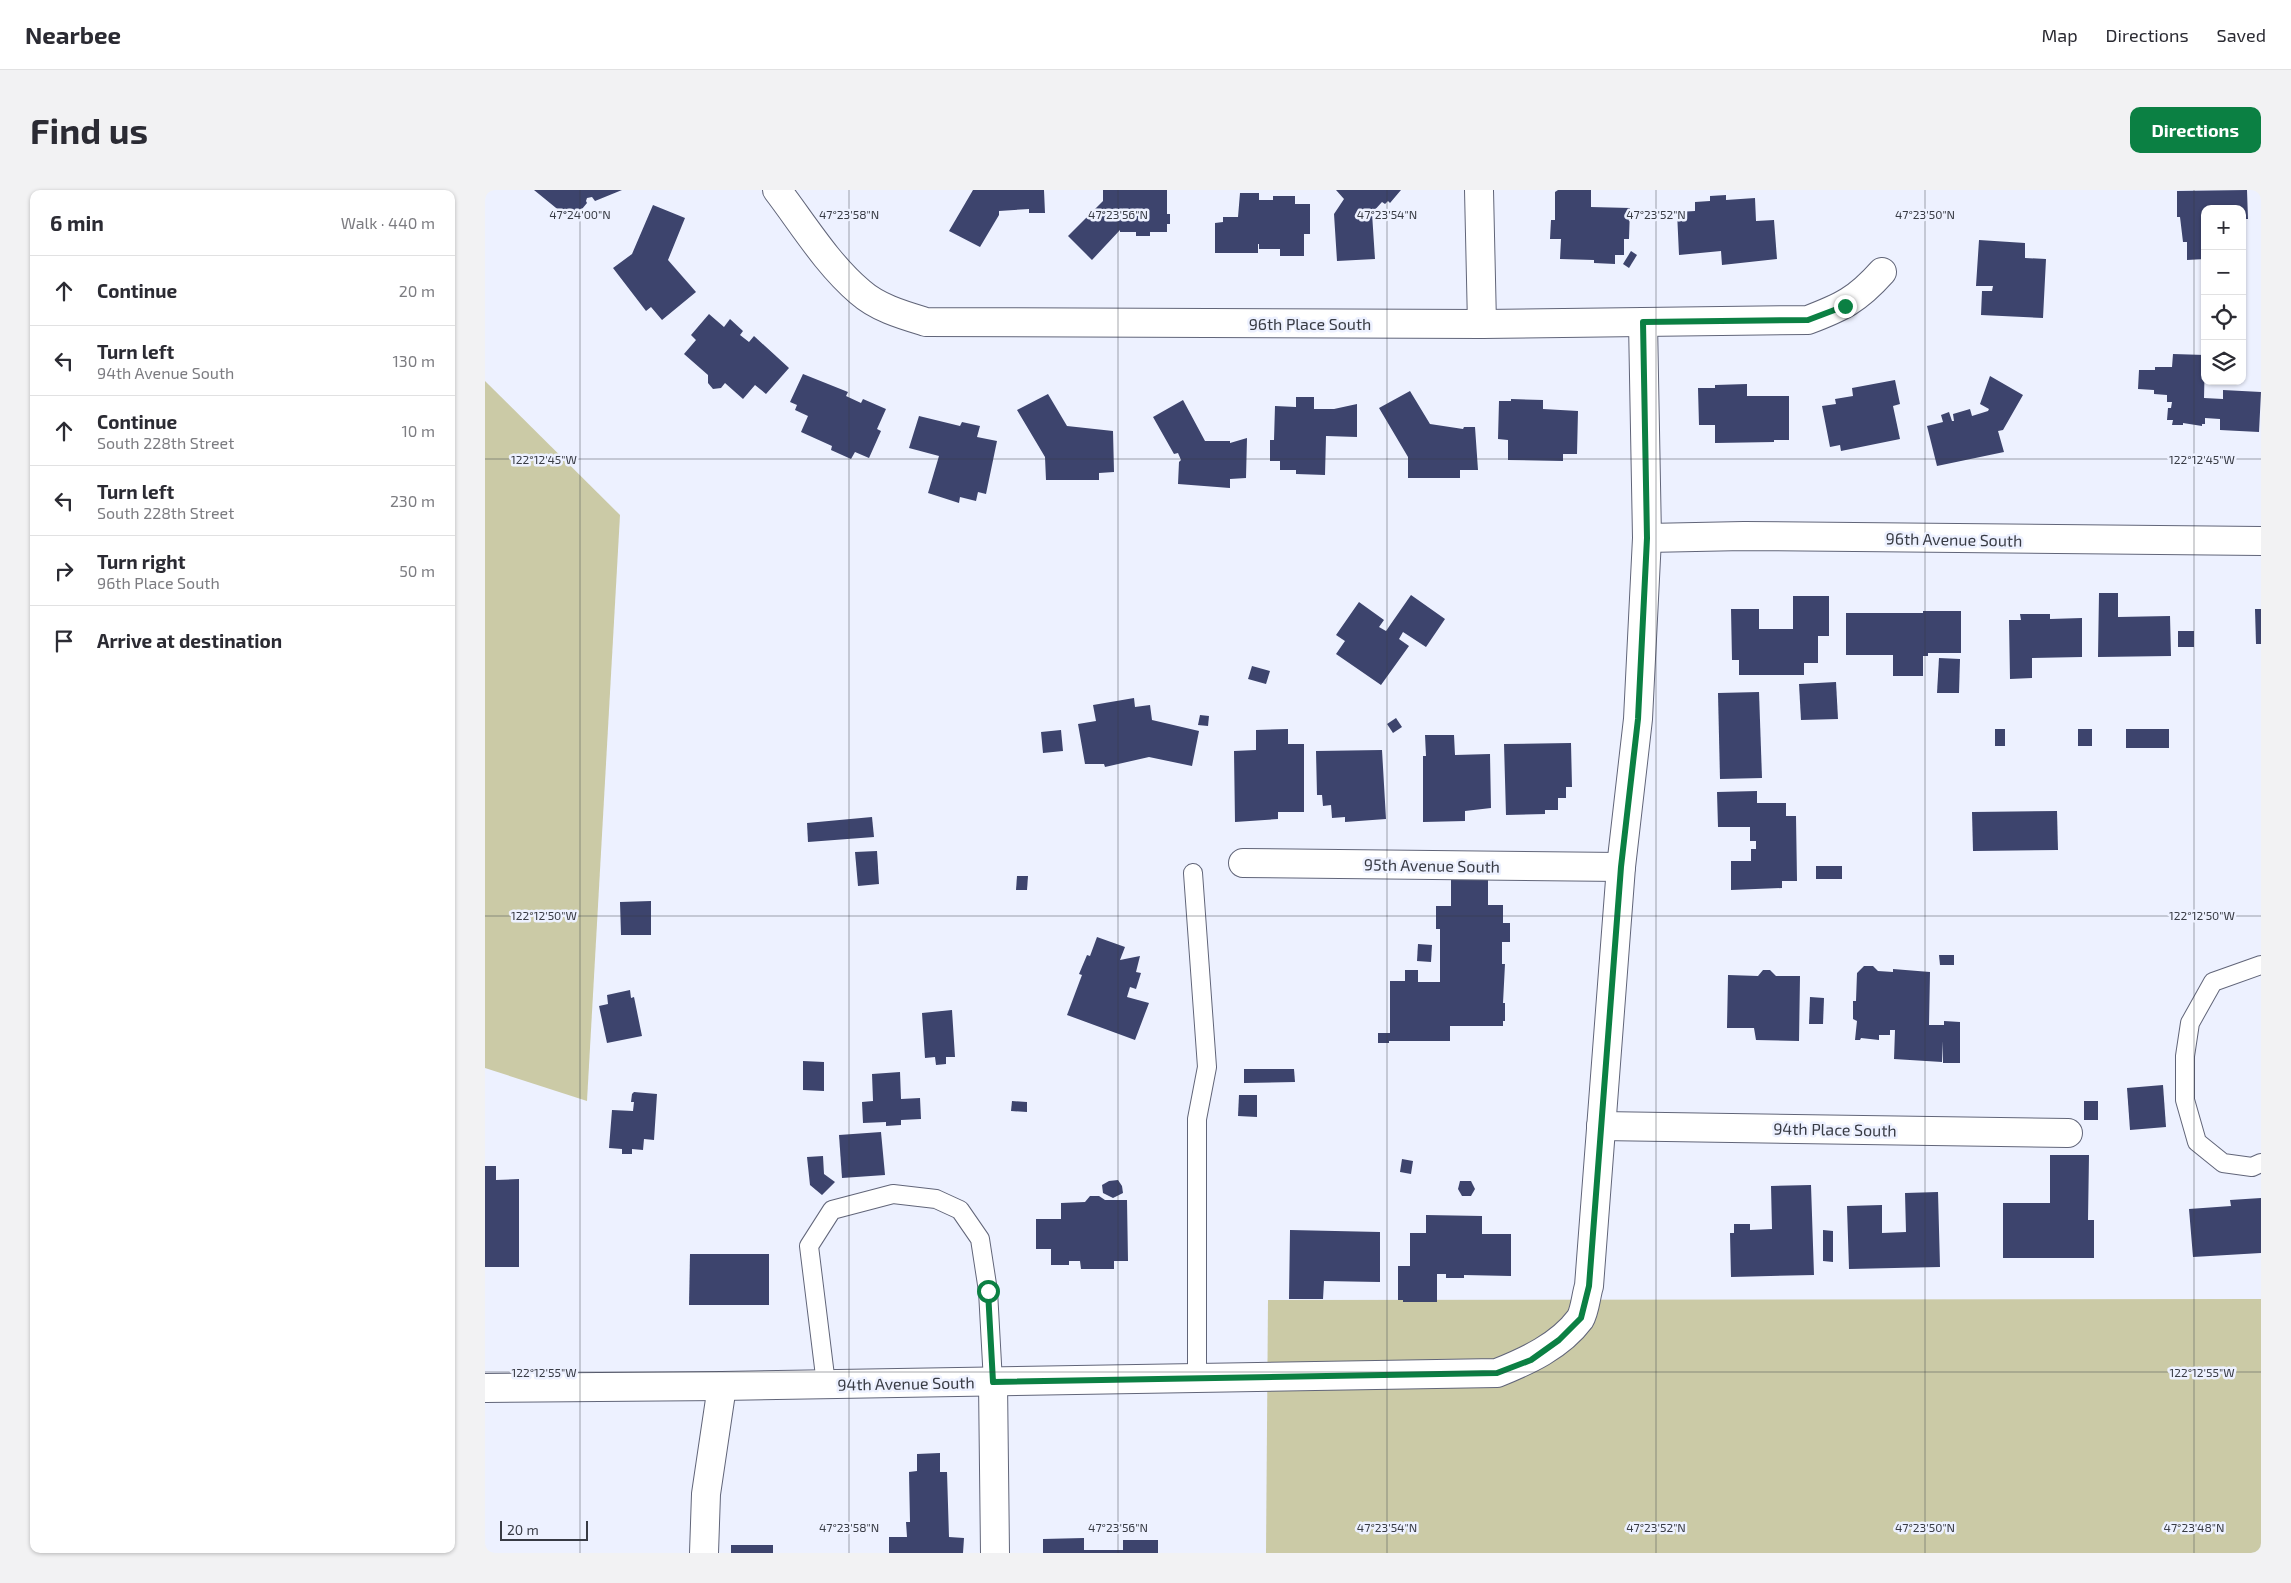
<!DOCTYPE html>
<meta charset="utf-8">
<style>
body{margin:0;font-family:"Exo 2",sans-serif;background:#f2f2f3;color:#2b2b33}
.controls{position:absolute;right:15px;top:15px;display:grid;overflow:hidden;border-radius:10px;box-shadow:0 1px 4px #0004}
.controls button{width:45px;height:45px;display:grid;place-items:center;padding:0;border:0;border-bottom:1px solid #e1e1e2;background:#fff;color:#2b2b33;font:25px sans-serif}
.scale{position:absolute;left:15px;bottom:12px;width:88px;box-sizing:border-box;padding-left:5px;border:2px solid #383b44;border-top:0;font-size:14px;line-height:18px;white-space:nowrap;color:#383b44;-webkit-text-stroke:4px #edf1ff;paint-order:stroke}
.stop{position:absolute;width:15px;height:15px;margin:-11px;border:4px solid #0b8043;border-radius:50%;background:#fff}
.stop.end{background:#0b8043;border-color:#fff;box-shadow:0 1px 5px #0008}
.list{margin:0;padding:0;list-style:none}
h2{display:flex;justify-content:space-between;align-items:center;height:65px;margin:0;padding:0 20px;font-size:21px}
h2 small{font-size:16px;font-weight:400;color:#7c7c81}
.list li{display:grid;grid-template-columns:32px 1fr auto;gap:15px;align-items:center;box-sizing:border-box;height:70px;padding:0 20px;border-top:1px solid #e1e1e2}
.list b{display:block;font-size:19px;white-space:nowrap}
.list p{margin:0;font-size:16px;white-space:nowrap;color:#7c7c81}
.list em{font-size:16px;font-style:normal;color:#7c7c81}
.icon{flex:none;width:28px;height:28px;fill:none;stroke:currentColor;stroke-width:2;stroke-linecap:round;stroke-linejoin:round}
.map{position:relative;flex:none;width:1776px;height:1363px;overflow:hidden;border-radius:10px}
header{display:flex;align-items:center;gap:30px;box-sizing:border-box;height:70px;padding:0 25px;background:#fff;border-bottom:1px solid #e1e1e2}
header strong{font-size:24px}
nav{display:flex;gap:28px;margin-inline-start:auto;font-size:18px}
.intro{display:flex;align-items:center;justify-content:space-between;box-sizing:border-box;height:120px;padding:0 30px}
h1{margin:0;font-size:35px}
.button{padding:12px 22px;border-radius:10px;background:#0b8043;color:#fff;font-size:18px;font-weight:700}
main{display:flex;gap:30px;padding:0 30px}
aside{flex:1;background:#fff;border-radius:10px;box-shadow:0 1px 4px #0004}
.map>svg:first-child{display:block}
</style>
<header>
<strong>Nearbee</strong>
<nav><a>Map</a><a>Directions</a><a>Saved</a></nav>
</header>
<div class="intro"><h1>Find us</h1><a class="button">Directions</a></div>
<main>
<aside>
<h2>6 min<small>Walk · 440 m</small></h2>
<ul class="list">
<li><svg class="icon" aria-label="ahead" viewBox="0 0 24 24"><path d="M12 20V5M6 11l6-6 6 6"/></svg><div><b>Continue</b></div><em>20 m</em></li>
<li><svg class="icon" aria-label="left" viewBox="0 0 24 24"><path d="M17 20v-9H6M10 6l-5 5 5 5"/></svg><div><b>Turn left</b><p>94th Avenue South</p></div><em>130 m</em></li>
<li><svg class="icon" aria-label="ahead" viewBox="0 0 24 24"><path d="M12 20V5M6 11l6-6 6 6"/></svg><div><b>Continue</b><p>South 228th Street</p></div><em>10 m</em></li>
<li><svg class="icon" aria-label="left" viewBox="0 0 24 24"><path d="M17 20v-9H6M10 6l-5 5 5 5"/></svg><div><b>Turn left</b><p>South 228th Street</p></div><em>230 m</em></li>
<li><svg class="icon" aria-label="right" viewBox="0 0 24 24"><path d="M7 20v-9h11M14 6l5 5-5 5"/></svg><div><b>Turn right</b><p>96th Place South</p></div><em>50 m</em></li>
<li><svg class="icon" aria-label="arrive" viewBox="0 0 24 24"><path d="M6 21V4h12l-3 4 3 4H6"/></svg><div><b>Arrive at destination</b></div></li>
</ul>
</aside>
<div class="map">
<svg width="1776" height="1363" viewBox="0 0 1776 1363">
<rect width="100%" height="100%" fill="#edf1ff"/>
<g fill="#cbcaa6">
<path d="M 0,191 L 135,325 L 102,911 L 0,878 Z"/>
<path d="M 1776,1109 L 1776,1363 L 781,1363 L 783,1110 Z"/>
</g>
<g fill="#3d446d">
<path d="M 49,0 L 137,0 L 110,11 L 107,7 L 102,8 L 101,11 L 102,13 L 87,31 Z"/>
<path d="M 488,0 L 559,0 L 560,23 L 544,23 L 544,19 L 514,21 L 514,25 L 495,57 L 464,41 Z"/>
<path d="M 618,0 L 682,0 L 682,24 L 685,24 L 685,34 L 682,34 L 682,42 L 665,42 L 665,46 L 651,46 L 651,42 L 635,42 L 635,40 L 607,70 L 583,46 L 618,11 Z"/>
<path d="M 851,0 L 916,0 L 905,13 L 903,11 L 900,14 L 897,12 L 887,23 L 890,69 L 852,71 L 849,24 L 859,9 Z"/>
<path d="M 1073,0 L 1106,0 L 1106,17 L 1145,18 L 1144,49 L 1139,49 L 1139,65 L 1130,65 L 1130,74 L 1109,73 L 1109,70 L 1075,69 L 1076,49 L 1065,49 L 1066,30 L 1070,30 L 1070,2 Z"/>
<path d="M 1762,0 L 1763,29 L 1757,29 L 1757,19 L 1720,19 L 1720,69 L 1702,70 L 1702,52 L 1698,52 L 1695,27 L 1692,27 L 1692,1 Z"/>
<path d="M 755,3 L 774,3 L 774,10 L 788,10 L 788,6 L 810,6 L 810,14 L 825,14 L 825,44 L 819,44 L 819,66 L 795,66 L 795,59 L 774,59 L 774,54 L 773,54 L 773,63 L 730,63 L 730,33 L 738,32 L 738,27 L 753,27 Z"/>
<path d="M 1241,5 L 1241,10 L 1270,8 L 1271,31 L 1289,30 L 1292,69 L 1237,75 L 1236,61 L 1194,65 L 1192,22 L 1210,21 L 1210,12 L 1225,11 L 1225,6 Z"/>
<path d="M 168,15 L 200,28 L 183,70 L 211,102 L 177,130 L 166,117 L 161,121 L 128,78 L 147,64 Z"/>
<path d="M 1494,50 L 1540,53 L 1540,68 L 1561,69 L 1558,128 L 1496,125 L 1497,101 L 1507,101 L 1508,96 L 1491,96 Z"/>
<path d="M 1146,61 L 1152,65 L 1144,78 L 1138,74 Z"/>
<path d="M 224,124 L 239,137 L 245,129 L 258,141 L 255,145 L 264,152 L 269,146 L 304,178 L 281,204 L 270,195 L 258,209 L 240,193 L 236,198 L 228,199 L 223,193 L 223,185 L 199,164 L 211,150 L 206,145 Z"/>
<path d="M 1688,164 L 1720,165 L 1719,208 L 1738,209 L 1738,200 L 1776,202 L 1774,242 L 1735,240 L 1735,229 L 1720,228 L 1720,234 L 1717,234 L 1717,236 L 1698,233 L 1698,235 L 1687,235 L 1688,230 L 1682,230 L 1683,218 L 1686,218 L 1687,212 L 1682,212 L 1682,205 L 1669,204 L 1669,200 L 1653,199 L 1654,180 L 1670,180 L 1670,177 L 1687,177 Z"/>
<path d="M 318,184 L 363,202 L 361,206 L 376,213 L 378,209 L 401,219 L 392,239 L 396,241 L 384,268 L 370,262 L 366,269 L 346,260 L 347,256 L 316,242 L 323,226 L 310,220 L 312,215 L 305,212 Z"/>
<path d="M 1505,186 L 1538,205 L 1518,240 L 1513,241 L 1519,262 L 1452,276 L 1442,236 L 1458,232 L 1456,225 L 1464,222 L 1467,231 L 1469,231 L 1468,224 L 1485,219 L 1487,226 L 1503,221 L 1504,219 L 1495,214 Z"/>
<path d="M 1410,190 L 1415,214 L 1408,216 L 1415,249 L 1356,261 L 1355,255 L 1345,257 L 1337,216 L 1351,214 L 1350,209 L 1368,206 L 1367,198 Z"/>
<path d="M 1262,194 L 1262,206 L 1304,206 L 1304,250 L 1289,250 L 1289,252 L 1230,253 L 1230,235 L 1214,235 L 1213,198 L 1230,198 L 1230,195 Z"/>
<path d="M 925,201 L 945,234 L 978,239 L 979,237 L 990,237 L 993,280 L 975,280 L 975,288 L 923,288 L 923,267 L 894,218 Z"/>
<path d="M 563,204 L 582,236 L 628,241 L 629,282 L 614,283 L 614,290 L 561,290 L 560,267 L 532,220 Z"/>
<path d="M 811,207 L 829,207 L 829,219 L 849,219 L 872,214 L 872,247 L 841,246 L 840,285 L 811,284 L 811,280 L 795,280 L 795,271 L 785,271 L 785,250 L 789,250 L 790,216 L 811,217 Z"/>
<path d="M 1026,209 L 1058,210 L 1058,219 L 1093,221 L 1092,264 L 1078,264 L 1078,271 L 1023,270 L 1023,250 L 1013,249 L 1014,211 L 1026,211 Z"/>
<path d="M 698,210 L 720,251 L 745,251 L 745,253 L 762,248 L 761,288 L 745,289 L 745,298 L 693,294 L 694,272 L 696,270 L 693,263 L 689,264 L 668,227 Z"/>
<path d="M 434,226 L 475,236 L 477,232 L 495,236 L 492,247 L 512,251 L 501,304 L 493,302 L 491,311 L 475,307 L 474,313 L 443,303 L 454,266 L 424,258 Z"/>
<path d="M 1614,403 L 1633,403 L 1633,427 L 1685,426 L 1686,466 L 1613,467 Z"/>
<path d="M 926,405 L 960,429 L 941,457 L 918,442 L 914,449 L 924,456 L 896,495 L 851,464 L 860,451 L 851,445 L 874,412 L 899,430 L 894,437 L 901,441 Z"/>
<path d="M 1308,406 L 1344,406 L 1344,446 L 1333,446 L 1333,473 L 1319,473 L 1319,485 L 1254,485 L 1254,470 L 1247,470 L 1246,419 L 1274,419 L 1274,439 L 1308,439 Z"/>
<path d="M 1770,419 L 1776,419 L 1776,454 L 1771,454 Z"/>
<path d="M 1438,421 L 1476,421 L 1476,463 L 1443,463 L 1443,466 L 1438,466 L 1438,486 L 1408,486 L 1408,465 L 1361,465 L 1361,423 L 1438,423 Z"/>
<path d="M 1535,424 L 1565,424 L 1565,429 L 1597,428 L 1597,467 L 1547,468 L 1547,488 L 1525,489 L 1524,430 L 1536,430 Z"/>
<rect x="1693" y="441" width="16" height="16"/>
<path d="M 1454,468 L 1475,469 L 1474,503 L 1452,503 Z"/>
<path d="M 767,476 L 785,481 L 781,494 L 763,489 Z"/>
<path d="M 1351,492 L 1353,529 L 1316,530 L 1314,494 Z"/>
<path d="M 1274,502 L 1277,588 L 1235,589 L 1233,503 Z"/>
<path d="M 649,508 L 650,517 L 665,515 L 667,530 L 714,541 L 707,576 L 664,567 L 620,577 L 619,574 L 600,574 L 593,534 L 611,531 L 608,515 Z"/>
<path d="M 715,525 L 724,526 L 723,536 L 713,535 Z"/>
<path d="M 911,528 L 917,537 L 908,543 L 902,534 Z"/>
<path d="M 803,539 L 803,554 L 819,554 L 819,622 L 793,622 L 793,629 L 750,632 L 749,561 L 771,560 L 771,540 Z"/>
<rect x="1510" y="539" width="10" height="17"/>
<rect x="1593" y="539" width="14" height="17"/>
<rect x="1641" y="539" width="43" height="19"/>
<path d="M 576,540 L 578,561 L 558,563 L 556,542 Z"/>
<path d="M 940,545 L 969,545 L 970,565 L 1005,564 L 1006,618 L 980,621 L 980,631 L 938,632 L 938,566 L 941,566 Z"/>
<path d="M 1086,553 L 1087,597 L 1081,597 L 1081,608 L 1073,608 L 1073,620 L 1060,620 L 1060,624 L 1021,625 L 1019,554 Z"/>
<path d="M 897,560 L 901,629 L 860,632 L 860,627 L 847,628 L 846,615 L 838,616 L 837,605 L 832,605 L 831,561 Z"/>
<path d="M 1272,601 L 1272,613 L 1301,613 L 1301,626 L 1311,626 L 1312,691 L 1297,691 L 1297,698 L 1246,700 L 1246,671 L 1266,671 L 1266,659 L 1271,659 L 1271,651 L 1265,651 L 1265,637 L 1233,637 L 1232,602 Z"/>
<path d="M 1572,621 L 1573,660 L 1488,661 L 1487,622 Z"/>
<path d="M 387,627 L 389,647 L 323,652 L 322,633 Z"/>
<path d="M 392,661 L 394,694 L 373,696 L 370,662 Z"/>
<rect x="1331" y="676" width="26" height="13"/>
<path d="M 532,686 L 543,686 L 542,700 L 531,700 Z"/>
<path d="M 966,690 L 1003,690 L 1003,715 L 1018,715 L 1018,733 L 1025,733 L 1025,752 L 1017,752 L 1017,774 L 1020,774 L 1018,813 L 1020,813 L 1020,831 L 1018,831 L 1018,836 L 965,836 L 965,851 L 904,851 L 904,853 L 893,853 L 893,843 L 905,843 L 905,791 L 920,791 L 920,780 L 933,780 L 933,792 L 955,792 L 955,739 L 951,739 L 951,716 L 966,716 Z"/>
<path d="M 166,711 L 166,745 L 136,745 L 135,712 Z"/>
<path d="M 612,747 L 640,757 L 635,770 L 655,766 L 651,782 L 656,783 L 651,799 L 645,797 L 642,807 L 664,813 L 650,850 L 582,825 L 597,785 L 594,784 L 602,765 L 605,766 Z"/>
<path d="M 933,754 L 947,755 L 946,772 L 932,771 Z"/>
<path d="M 1454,765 L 1469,765 L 1469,775 L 1455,775 Z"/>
<path d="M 1379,776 L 1388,776 L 1393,781 L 1408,782 L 1408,779 L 1445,782 L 1444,835 L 1459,835 L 1459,831 L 1475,832 L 1475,873 L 1458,873 L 1458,851 L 1457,872 L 1409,869 L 1410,840 L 1405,840 L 1405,845 L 1394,845 L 1394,850 L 1376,848 L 1375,850 L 1370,850 L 1372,831 L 1368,829 L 1368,811 L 1371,811 L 1372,783 Z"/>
<path d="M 1278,780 L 1285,780 L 1291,786 L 1315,786 L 1314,851 L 1271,850 L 1269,838 L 1242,838 L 1243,785 L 1273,786 Z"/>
<path d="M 145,800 L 146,808 L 149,807 L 157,846 L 122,853 L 114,816 L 123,814 L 122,805 Z"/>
<path d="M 1325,807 L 1339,808 L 1338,834 L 1324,834 Z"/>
<path d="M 467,820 L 470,867 L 461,867 L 461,874 L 451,875 L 450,867 L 440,868 L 437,823 Z"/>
<path d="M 318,871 L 339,872 L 339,901 L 318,900 Z"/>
<path d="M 759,879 L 809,879 L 810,892 L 759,893 Z"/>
<path d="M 415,882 L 416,909 L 435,908 L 436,929 L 416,930 L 416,935 L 401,936 L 401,932 L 378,933 L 377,912 L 388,911 L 387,884 Z"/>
<path d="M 1678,895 L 1681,937 L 1645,940 L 1642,898 Z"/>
<path d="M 149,902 L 172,904 L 169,950 L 159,949 L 158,960 L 147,959 L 147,964 L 137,964 L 137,959 L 124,958 L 127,920 L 148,921 L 149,912 L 146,912 L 147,904 Z"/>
<path d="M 754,905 L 772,905 L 772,927 L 753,926 Z"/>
<path d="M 527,911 L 542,912 L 542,922 L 526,921 Z"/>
<rect x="1599" y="911" width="14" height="19"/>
<path d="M 396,942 L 400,985 L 357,988 L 354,945 Z"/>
<path d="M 1565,965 L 1604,965 L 1603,1030 L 1609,1030 L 1609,1068 L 1518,1068 L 1518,1013 L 1565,1013 Z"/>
<path d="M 338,966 L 339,984 L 350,992 L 337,1005 L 325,995 L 322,967 Z"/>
<path d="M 917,969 L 928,971 L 926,984 L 915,982 Z"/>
<path d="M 0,976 L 11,976 L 11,990 L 34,989 L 34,1077 L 0,1077 Z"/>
<path d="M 633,990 L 637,996 L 638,1003 L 628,1008 L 618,1003 L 617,995 L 624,991 Z"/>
<path d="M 975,991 L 986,991 L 990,999 L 986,1006 L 977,1006 L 973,999 Z"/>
<path d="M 1326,995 L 1329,1085 L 1246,1087 L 1245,1043 L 1249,1043 L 1249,1034 L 1265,1034 L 1265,1040 L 1287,1039 L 1286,996 Z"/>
<path d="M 1453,1002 L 1455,1077 L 1364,1079 L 1362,1016 L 1397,1015 L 1397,1043 L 1421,1042 L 1420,1003 Z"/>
<path d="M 605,1006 L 614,1006 L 620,1010 L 642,1010 L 643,1071 L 629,1071 L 629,1079 L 596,1079 L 595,1071 L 584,1071 L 584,1075 L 566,1075 L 566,1059 L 551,1059 L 551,1029 L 576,1029 L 576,1013 L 600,1012 Z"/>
<path d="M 1776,1008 L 1776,1063 L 1708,1067 L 1704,1019 L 1746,1016 L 1745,1010 Z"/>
<path d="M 941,1025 L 997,1026 L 997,1044 L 1026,1044 L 1026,1086 L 979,1085 L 979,1088 L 961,1088 L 961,1084 L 952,1084 L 952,1112 L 918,1112 L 918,1110 L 913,1110 L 913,1076 L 925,1076 L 925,1043 L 941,1043 Z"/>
<path d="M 805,1040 L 895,1042 L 895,1092 L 839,1091 L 838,1109 L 804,1109 Z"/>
<path d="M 1338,1040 L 1348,1041 L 1348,1072 L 1338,1071 Z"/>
<path d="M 205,1064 L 284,1064 L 284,1115 L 204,1115 Z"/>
<path d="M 455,1263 L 455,1282 L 462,1282 L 464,1347 L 479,1348 L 478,1363 L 404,1363 L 404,1347 L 422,1347 L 421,1332 L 425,1332 L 424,1282 L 432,1281 L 432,1264 Z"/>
<path d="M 599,1348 L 599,1360 L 638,1360 L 638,1350 L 673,1350 L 673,1363 L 558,1363 L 558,1349 Z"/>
<rect x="246" y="1355" width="42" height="8"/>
</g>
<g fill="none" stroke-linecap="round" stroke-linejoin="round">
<g stroke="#616579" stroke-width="20">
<g id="service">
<path d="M 708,683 L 722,877 L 712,929 L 712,1188"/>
<path d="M 1776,775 L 1728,792 L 1705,833 L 1700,866 L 1700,910 L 1712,952 L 1738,973 L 1767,977 L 1776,973"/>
<path d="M 341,1194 L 324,1056 L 347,1020 L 408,1004 L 451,1009 L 475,1020 L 495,1049 L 503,1101 L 508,1192"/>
</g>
</g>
<g stroke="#616579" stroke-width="30">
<g id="minor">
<path d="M 292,0 C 318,34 342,74 375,102 C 393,118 418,125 441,132 L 997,134 L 1323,130 C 1357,117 1372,110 1397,82"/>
<path d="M 994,0 L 997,134"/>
<path d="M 1162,348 L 1259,346 L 1776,351"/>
<path d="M 758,673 L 1136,677"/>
<path d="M 1116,936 L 1583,943"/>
<path d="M 508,1192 L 510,1363"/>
<path d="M 0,1198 L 237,1196 L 1012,1183 C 1042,1171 1075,1156 1095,1129 C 1100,1121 1101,1105 1104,1096 L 1136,677 L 1153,529 L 1162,348 L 1158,132"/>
<path d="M 219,1363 L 221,1304 L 237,1196"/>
</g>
</g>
<use href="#service" stroke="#fff" stroke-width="18"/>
<use href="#minor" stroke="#fff" stroke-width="28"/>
</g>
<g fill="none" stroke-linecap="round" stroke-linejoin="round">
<path stroke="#0b8043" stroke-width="6" d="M 503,1101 L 508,1192 L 1012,1183 L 1046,1170 L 1074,1150 L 1096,1128 L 1104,1096 L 1136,677 L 1153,529 L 1162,348 L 1158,132 L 1323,130 L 1360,116"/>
</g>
<path fill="none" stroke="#383b44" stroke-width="1" stroke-opacity="0.45" d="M 95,0 L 95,1363M 364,0 L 364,1363M 633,0 L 633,1363M 902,0 L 902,1363M 1171,0 L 1171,1363M 1440,0 L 1440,1363M 1709,0 L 1709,1363M 0,269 L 1776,269M 0,726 L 1776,726M 0,1182 L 1776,1182"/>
<g text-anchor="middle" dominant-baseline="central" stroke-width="5" stroke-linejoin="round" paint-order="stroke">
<g font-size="16" fill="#383b44" stroke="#edf1ff">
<text x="825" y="133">96th Place South</text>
<text transform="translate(1469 349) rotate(1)">96th Avenue South</text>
<text transform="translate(947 675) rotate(1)">95th Avenue South</text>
<text transform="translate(1350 939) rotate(1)">94th Place South</text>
<text transform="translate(421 1193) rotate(-1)">94th Avenue South</text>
</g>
</g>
<g font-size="12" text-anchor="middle" fill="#383b44" stroke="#edf1ff" stroke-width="5" stroke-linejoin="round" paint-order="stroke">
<text x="95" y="29">47°24'00"N</text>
<text x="364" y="29">47°23'58"N</text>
<text x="633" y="29">47°23'56"N</text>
<text x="902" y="29">47°23'54"N</text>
<text x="1171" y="29">47°23'52"N</text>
<text x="1440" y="29">47°23'50"N</text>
<text x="1717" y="274">122°12'45"W</text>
<text x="59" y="274">122°12'45"W</text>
<text x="1717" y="730">122°12'50"W</text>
<text x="59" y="730">122°12'50"W</text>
<text x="1717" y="1187">122°12'55"W</text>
<text x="59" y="1187">122°12'55"W</text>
<text x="364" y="1342">47°23'58"N</text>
<text x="633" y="1342">47°23'56"N</text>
<text x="902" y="1342">47°23'54"N</text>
<text x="1171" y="1342">47°23'52"N</text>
<text x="1440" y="1342">47°23'50"N</text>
<text x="1709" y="1342">47°23'48"N</text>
</g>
</svg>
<div class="controls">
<button>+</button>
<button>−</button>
<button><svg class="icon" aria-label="locate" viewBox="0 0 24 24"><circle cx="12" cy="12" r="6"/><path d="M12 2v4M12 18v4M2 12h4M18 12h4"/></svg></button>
<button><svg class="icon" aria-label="layers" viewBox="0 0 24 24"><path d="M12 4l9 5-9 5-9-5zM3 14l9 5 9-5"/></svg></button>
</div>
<div class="scale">20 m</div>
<div class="stop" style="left:503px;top:1101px"></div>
<div class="stop end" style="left:1360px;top:116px"></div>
</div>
</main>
